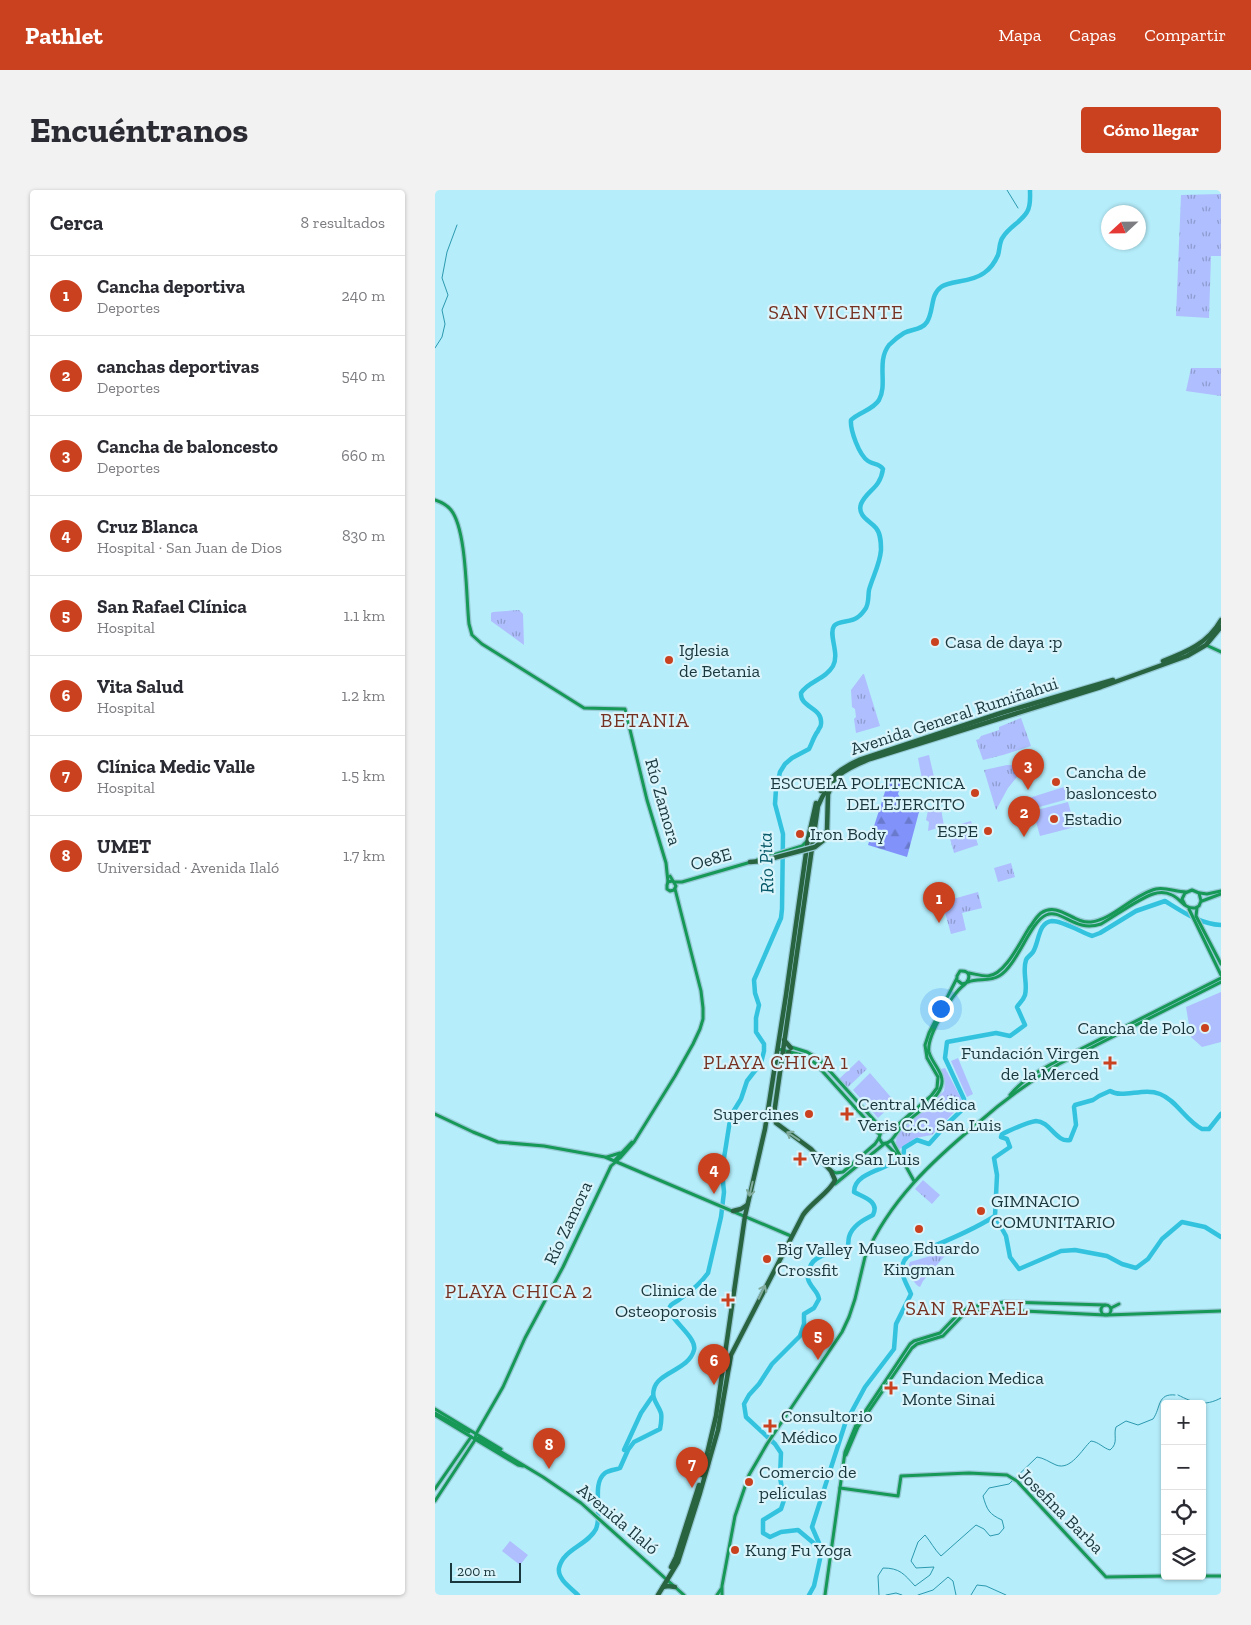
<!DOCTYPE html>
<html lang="es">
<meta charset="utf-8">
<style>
body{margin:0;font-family:"Zilla Slab",serif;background:#f2f2f3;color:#2b2b33}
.controls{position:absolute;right:15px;bottom:15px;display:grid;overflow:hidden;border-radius:5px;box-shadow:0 1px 4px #0004}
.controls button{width:45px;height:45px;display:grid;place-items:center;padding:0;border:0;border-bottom:1px solid #e1e1e2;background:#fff;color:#2b2b33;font:25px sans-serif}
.compass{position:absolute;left:666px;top:15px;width:45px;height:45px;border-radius:50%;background:#fff;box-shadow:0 1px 4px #0004;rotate:248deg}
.scale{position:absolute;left:15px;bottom:12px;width:71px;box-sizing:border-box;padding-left:5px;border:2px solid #1a373e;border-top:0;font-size:14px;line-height:18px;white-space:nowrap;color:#1a373e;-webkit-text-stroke:4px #daf4fb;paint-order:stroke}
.you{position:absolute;left:505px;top:818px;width:18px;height:18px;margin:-12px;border:4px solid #fff;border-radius:50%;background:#1a73e8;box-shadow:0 0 0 8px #1a73e833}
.badge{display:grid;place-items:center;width:32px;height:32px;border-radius:50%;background:#ca4120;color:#fff;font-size:16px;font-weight:700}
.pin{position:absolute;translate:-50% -41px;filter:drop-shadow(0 1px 2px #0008)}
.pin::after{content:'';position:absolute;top:26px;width:18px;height:15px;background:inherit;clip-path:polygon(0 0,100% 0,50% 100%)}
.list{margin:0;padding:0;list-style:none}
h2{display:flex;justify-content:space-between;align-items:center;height:65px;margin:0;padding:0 20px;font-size:21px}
h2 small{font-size:16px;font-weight:400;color:#7c7c81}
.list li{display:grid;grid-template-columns:32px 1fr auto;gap:15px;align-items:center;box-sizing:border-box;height:80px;padding:0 20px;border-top:1px solid #e1e1e2}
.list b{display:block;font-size:19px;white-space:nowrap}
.list p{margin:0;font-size:16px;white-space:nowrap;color:#7c7c81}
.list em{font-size:16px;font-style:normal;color:#7c7c81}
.icon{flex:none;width:28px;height:28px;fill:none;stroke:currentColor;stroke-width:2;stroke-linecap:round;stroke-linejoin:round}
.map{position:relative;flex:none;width:786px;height:1405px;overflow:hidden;border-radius:5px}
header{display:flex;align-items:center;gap:30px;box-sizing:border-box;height:70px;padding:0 25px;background:#ca4120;color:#fff}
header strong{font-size:24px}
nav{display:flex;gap:28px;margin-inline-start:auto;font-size:18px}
.intro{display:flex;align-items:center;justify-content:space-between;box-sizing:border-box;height:120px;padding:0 30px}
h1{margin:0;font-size:35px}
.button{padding:12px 22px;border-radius:5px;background:#ca4120;color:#fff;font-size:18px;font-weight:700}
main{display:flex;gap:30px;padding:0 30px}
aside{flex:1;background:#fff;border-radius:5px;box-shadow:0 1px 4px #0004}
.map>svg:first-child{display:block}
</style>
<header>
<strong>Pathlet</strong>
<nav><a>Mapa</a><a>Capas</a><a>Compartir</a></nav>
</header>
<div class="intro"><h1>Encuéntranos</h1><a class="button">Cómo llegar</a></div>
<main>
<aside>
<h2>Cerca<small>8 resultados</small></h2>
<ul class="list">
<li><span class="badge">1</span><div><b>Cancha deportiva</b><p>Deportes</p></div><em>240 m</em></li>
<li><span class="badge">2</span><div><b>canchas deportivas</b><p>Deportes</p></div><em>540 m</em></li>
<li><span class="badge">3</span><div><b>Cancha de baloncesto</b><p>Deportes</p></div><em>660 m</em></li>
<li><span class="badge">4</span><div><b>Cruz Blanca</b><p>Hospital · San Juan de Dios</p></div><em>830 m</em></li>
<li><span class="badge">5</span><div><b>San Rafael Clínica</b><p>Hospital</p></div><em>1.1 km</em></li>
<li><span class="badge">6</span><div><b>Vita Salud</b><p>Hospital</p></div><em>1.2 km</em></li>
<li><span class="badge">7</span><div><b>Clínica Medic Valle</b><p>Hospital</p></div><em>1.5 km</em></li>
<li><span class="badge">8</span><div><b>UMET</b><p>Universidad · Avenida Ilaló</p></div><em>1.7 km</em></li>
</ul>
</aside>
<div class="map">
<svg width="786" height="1405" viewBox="0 0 786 1405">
<defs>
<pattern id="grass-tufts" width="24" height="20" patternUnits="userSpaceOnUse" patternTransform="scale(1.25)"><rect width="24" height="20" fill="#afbefe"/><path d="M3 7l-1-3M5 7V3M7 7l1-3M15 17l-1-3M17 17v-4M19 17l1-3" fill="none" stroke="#8e9bcf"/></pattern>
<pattern id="forest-firs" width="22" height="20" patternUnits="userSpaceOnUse" patternTransform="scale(1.25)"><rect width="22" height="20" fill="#8193fa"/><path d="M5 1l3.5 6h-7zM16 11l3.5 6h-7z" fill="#6979cc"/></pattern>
</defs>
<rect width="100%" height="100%" fill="#b5edfa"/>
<g fill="url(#grass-tufts)">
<path d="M 786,4 L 786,66 L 776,66 L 774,128 L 741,126 L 746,5 Z"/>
<path d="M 756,178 L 786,178 L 786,206 L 751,201 Z"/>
<path d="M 84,420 L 88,424 L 89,455 L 56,431 L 56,423 L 58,422 Z"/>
<path d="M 428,484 L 429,484 L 445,536 L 421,543 L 419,529 L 421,527 L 420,519 L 417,517 L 416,500 Z"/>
<path d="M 586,528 L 596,556 L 568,565 L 548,570 L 541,550 L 544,549 L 546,546 L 564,540 L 564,537 Z"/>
<path d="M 572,575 L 591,576 L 573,598 L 561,620 L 549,580 Z"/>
<path d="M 494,616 L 506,619 L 509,636 L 493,641 L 494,632 L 491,630 Z"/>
<path d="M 536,631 L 543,655 L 519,663 L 512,638 Z"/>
<path d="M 576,673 L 580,687 L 563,692 L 559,678 Z"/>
<path d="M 543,702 L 547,718 L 527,723 L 531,740 L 516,744 L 507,712 Z"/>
<path d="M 424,870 L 432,879 L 412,898 L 404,889 Z"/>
<path d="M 510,878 L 526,908 L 526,915 L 497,945 L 480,948 L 465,959 C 459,955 461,949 463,944 L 509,901 L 510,892 L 506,879 Z"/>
<path d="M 488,990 L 505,1005 L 497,1014 L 480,999 Z"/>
<path d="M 513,1057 L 515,1060 L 488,1091 L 485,1097 L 483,1096 C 476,1089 470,1082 475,1072 L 492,1067 Z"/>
</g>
<path fill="url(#forest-firs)" d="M 455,586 L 467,590 L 463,604 L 471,618 L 484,622 L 472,667 L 433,655 Z"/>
<g fill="#afbefe">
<path d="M 494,565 L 499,587 L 487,589 L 483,568 Z"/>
<path d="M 629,597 L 633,609 L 597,619 L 594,608 Z"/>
<path d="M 633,612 L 640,637 L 605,646 L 598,621 Z"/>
<path d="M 786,802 L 786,852 L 767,857 L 756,847 L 751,817 Z"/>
<path d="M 523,868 L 538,904 L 532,907 L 516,871 Z"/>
<path d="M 435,883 L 460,912 L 443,928 L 418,900 Z"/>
<path d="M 75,1351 L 93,1365 L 85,1375 L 67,1361 Z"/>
</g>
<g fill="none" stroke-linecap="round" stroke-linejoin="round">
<g stroke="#2c99af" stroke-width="1">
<path d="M 572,0 L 583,18"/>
<path d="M 0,158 L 7,147 L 10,134 L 7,120 L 13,105 L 7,88 L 12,62 L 22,35"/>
<path d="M 743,1205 C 759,1213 769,1217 786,1208"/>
<path d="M 444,1405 L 443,1386 L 448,1378 C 465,1378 469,1384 480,1396 L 495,1385 L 499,1377 L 481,1378 L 476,1371 L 483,1352 L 490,1345 C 496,1352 499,1359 506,1366 L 541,1335 L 549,1339 L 555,1346 L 564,1344 L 569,1338 L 567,1330 C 554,1324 552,1320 548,1306 L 554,1298 L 574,1294 L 602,1267 C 609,1268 614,1272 621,1275 C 636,1281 647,1259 656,1251 C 664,1252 668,1258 675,1260 C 684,1253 678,1245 681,1237 L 691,1231 L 703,1235 L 718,1229 C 726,1218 722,1203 740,1205"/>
<path d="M 451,1405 L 461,1403 L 467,1405"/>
<path d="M 483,1405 L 498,1400 L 513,1387 L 518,1391 L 521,1405"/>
<path d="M 536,1405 L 542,1395 L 551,1396 L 571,1405"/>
</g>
<g stroke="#33c3df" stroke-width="4.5">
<path d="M 560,1026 L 562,985 L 559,968 L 575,957 L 572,949 L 566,947 L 567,944 C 576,940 592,932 601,931 C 615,931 621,953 635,950 L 641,935 L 639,917 L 640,915 L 658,910 L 664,906 L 675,901 C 688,909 708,897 725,904 C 741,910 751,931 767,939 L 774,939 L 786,924"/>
<path d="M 189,1260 L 206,1223 L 217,1207"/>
<path d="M 387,1360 L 363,1340 L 346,1342 L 335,1347 L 328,1343 L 328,1330 L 346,1319 L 349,1310 L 345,1287 L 346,1263 L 340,1254 L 311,1227 L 309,1214 L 314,1205 L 324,1194 L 337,1174 L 365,1146 L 369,1134 L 369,1124 L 379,1118 L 384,1109 C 383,1101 375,1097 373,1089 C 372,1084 373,1081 375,1077 C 380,1063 400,1064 412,1059 C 414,1054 413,1051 414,1047 C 417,1036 428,1030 438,1025 C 445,1011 428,1007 419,1002 C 419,980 460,979 468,965 C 469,963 469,960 469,958 L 482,950 L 494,954 L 511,935 L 529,918 L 529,909 L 510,868 L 512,852 L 561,843 L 575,846 L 590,835 L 582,817 C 584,813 588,811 590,805 C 593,793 587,782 591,770 C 592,767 596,765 598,762 C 604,753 603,732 617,731 C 628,731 646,742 657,746 L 665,743 L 701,721 L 730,711 C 748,722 765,734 786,735"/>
<path d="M 143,1405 C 136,1398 122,1389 124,1378 C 128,1359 153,1355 161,1339 C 168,1322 156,1294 170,1283 C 174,1280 180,1280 185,1278 L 193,1260 L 199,1252 L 225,1239 C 226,1234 227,1228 226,1223 C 223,1214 216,1209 219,1199 C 223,1182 254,1180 259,1160 C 263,1146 227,1125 236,1115 C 238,1113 243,1111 245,1109 C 255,1102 266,1093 273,1083 L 286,1027 L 289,1002 L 287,981 L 295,930 L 298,922 L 306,909 L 312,891 L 326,873 L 329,861 L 329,854 L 321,842 L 321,828 L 324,815 L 320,803 L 319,790 L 346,728 L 347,719 L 348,644 L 340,614 L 341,599 L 345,582 L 350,574 L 357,568 L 374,559 C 377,553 379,546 383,541 C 384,538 386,537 386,534 C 388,517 365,518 366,503 C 373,491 390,490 398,476 C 405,463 393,445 399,436 C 403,430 416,433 423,427 C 426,425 429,421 431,418 C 434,412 433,406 434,400 C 438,386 445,374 446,360 C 446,353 446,344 441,338 C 435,331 422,326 426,314 C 432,300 445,299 448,279 C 444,273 439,275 433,271 C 424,265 415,240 416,230 C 424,222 438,220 444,210 C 453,194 441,172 454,155 C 458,151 464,146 469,143 C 477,139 487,140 492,132 C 499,121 495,105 506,97 C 515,90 536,93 549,83 C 555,79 560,72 563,65 C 565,59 564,52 568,47 C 574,37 586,32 592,22 C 596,16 595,8 595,0"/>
<path d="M 374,1405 L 379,1396 L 387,1360 L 377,1337 L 410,1234 L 430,1197 L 459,1159 L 461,1134 L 476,1104 C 472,1094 463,1082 469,1071 C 473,1063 481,1062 489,1060 C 514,1050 538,1040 560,1026 L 571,1046 L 575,1067 L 584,1079 L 626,1061 L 640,1060 L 672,1066 L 687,1074 L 701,1078 L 713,1069 L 727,1049 L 747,1032 L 770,1037 L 786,1047"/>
</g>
<g stroke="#96c9d4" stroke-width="5.5">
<g id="secondary">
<path d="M 0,310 C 6,312 12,315 16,320 C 32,340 31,408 34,434 L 37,445 L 47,454 L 149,518 L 190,519 L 212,610 L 231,673 L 233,692"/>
<path d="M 771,455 L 786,462"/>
<path d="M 322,670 L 367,656 L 372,651"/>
<path d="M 235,686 L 241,696 L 239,700 L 235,701 L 232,699 L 232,695 L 233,692 L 237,691"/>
<path d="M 239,692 L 247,692 L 316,672"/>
<path d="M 765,703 L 772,704 L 786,701"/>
<path d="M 767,711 L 786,704"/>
<path d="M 762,718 L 761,726 L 786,774"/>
<path d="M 754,719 L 786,785"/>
<path d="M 534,783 C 540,784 546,786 553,786 C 570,785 585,752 594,738 C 598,733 601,727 606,723 C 624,711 638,734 656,732 C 677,730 699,704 721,699 C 731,697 741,702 751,702"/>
<path d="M 522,788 L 494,843 L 490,855 L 492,868 L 503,887 L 502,898 L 496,906 L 459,938 L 446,942 L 444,948 L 447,953 C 457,956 461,941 468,935 C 478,926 502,910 506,897 C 511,884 497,874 494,862 C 491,847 517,804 529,795 C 536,789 536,780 525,781 L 522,786 L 522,790 L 527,794 L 531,793"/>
<path d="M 533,792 C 543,788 554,792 564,786 C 582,776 595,732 611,725 C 627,718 639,743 666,734 C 680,726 703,709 718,704 C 724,702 731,702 737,705 C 746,709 749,719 760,718 L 764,716 L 766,711 L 764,703 L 757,700 L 750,703 L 747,709 L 750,715"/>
<path d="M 356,857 L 372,862 L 384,869 L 448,940"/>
<path d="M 343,859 L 367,865 L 380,873 L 444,944"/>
<path d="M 575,905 C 587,890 605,880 622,871 L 786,788"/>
<path d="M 0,924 L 38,942 L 63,952 L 109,956 L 170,967 L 356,1046"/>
<path d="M 457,951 L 479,991"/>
<path d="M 451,954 L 461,964"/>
<path d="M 172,967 L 185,963"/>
<path d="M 179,971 L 197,952"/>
<path d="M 397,981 L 401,983 L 408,982 L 440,954 L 444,948"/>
<path d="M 400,994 L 449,954"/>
<circle cx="671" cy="1120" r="5"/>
<path d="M 676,1118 L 684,1114"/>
<path d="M 672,1125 L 786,1121"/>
<path d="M 0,1219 L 66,1259"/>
<path d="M 0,1223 L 34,1242"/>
<path d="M 0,1225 L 83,1275 L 88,1276"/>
<path d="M 43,1248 L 108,1287 L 146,1313 L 249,1405"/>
<path d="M 411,1265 L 423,1237 L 477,1158 L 482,1154 L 508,1146 L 528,1125 L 555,1119 L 566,1118 L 589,1121 L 670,1125"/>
<path d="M 405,1298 L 463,1306 L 466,1286 L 534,1283 L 572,1285 L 582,1291 L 671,1387 L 730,1386"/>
<path d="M 0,1299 L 36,1247"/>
<path d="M 0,1311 L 40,1250 L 41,1244 L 68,1197 L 90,1148 L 128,1077 L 176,976 L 185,968 L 199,952 L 240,886 L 258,854 L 265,839 L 268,829 L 268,818 L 266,801 L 240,699"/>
<path d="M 767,1386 L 786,1386"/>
<path d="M 282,1405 L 286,1399"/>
<path d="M 287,1405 L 287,1396 L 300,1326 L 314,1285 L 332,1254 L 407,1142 L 414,1127 L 420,1109 L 430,1067 C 454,1011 497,971 543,933 C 568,911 595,891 624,874 L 786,792"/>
<path d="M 390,1405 L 410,1262 L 421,1235 L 475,1154 L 479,1151 L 505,1143 L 525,1122 L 535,1117 L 570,1112 L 670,1115"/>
</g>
</g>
<g stroke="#96c9d4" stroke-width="7">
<g id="highway">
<path d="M 728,471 C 752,462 773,453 786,430"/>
<path d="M 386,601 C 395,586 408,577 424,570 L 566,523 L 678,490"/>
<path d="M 392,640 L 393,604 L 397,595"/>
<path d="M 315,672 L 327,671"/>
<path d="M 349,850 L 356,858"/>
<path d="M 347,870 L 354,862"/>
<path d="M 298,1021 L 306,1019 L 312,1015"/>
<path d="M 267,1285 L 281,1226 L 310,1026 L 330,939 L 351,805 L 373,649 L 381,613"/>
<path d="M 236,1377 L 241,1367 L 264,1295"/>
<path d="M 228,1397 L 233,1396 L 240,1397"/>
<path d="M 223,1405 L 243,1372 L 265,1303 L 283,1240 L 296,1165 L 368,1025 C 376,1013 396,1001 400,990 L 396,981 L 376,959 L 341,933 L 339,924 L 383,616 C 395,588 407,580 435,569 L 666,497 L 752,466 L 771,455 L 786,437"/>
</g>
</g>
<use href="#secondary" stroke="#169857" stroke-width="3"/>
<use href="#highway" stroke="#296440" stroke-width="4.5"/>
<g stroke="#96c9d4" stroke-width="7" stroke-linecap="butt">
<path id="highway-bridge" d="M 327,671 L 380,657 L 389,650 L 392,640"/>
</g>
<use href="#highway-bridge" stroke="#296440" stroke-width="4.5"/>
</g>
<defs><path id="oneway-shaft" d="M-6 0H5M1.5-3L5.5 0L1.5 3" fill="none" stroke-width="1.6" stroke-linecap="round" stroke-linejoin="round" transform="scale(1.25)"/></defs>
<g stroke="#82ac9e">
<use href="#oneway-shaft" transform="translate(358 946) rotate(-146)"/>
<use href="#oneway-shaft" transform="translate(316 999) rotate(103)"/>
<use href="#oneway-shaft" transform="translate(327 1102) rotate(-64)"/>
</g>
<g fill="#ca4120" stroke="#daf4fb" stroke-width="2">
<circle cx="500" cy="452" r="5"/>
<circle cx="234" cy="470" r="5"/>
<circle cx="621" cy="592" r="5"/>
<circle cx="540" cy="603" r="5"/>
<circle cx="619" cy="629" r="5"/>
<circle cx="553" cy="641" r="5"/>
<circle cx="365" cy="644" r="5"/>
<circle cx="770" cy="838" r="5"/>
<path d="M672.5 865.5h5v5h5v5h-5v5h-5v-5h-5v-5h5z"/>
<circle cx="374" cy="924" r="5"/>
<path d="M409.5 916.5h5v5h5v5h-5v5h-5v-5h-5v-5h5z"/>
<path d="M362.5 961.5h5v5h5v5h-5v5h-5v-5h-5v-5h5z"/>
<circle cx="546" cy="1021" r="5"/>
<circle cx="484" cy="1039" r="5"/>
<circle cx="332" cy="1069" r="5"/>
<path d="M290.5 1102.5h5v5h5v5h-5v5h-5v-5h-5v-5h5z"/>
<path d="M453.5 1190.5h5v5h5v5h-5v5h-5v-5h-5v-5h5z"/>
<path d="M332.5 1228.5h5v5h5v5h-5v5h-5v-5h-5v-5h5z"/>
<circle cx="314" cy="1292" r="5"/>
<circle cx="300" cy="1360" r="5"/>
</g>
<g text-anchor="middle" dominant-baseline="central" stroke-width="4.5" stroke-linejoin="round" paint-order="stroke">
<g font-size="18" fill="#1a373e" stroke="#daf4fb" text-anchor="start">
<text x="510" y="452">Casa de daya :p</text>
<text x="244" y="460">Iglesia<tspan x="244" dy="21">de Betania</tspan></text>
<text x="631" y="582">Cancha de<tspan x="631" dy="21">basloncesto</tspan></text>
<text x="530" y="593" text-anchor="end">ESCUELA POLITECNICA<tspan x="530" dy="21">DEL EJERCITO</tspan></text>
<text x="629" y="629">Estadio</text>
<text x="543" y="641" text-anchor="end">ESPE</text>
<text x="375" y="644">Iron Body</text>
<text x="760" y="838" text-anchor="end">Cancha de Polo</text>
<text x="664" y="863" text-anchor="end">Fundación Virgen<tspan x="664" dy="21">de la Merced</tspan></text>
<text x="423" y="914">Central Médica<tspan x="423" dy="21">Veris C.C. San Luis</tspan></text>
<text x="364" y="924" text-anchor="end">Supercines</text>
<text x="376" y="969">Veris San Luis</text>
<text x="556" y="1011">GIMNACIO<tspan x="556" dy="21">COMUNITARIO</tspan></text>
<text x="484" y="1058" text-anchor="middle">Museo Eduardo<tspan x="484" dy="21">Kingman</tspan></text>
<text x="342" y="1059">Big Valley<tspan x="342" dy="21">Crossfit</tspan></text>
<text x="282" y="1100" text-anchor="end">Clinica de<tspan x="282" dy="21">Osteoporosis</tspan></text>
<text x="467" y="1188">Fundacion Medica<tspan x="467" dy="21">Monte Sinai</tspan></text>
<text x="346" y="1226">Consultorio<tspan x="346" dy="21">Médico</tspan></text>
<text x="324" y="1282">Comercio de<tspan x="324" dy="21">películas</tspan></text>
<text x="310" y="1360">Kung Fu Yoga</text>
</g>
<g font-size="18" fill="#1a373e" stroke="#daf4fb">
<text transform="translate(519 526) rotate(-18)">Avenida General Rumiñahui</text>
<text transform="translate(228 612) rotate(74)">Río Zamora</text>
<text transform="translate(276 669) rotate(-16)">Oe8E</text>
<text transform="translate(133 1033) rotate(-65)">Río Zamora</text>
<text transform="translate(626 1321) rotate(45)">Josefina Barba</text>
<text transform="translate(183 1329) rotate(40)">Avenida Ilaló</text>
</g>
<g font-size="19" font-style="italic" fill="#055867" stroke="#daf4fb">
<text transform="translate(331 673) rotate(-92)">Río Pita</text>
</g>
<g font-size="20" letter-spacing="1" fill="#753121" stroke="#daf4fb">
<text x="401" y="122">SAN VICENTE</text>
<text x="210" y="530">BETANIA</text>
<text x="341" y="872">PLAYA CHICA 1</text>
<text x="84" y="1101">PLAYA CHICA 2</text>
<text x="532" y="1118">SAN RAFAEL</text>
</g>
</g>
</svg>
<div class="controls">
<button>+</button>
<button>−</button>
<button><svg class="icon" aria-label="locate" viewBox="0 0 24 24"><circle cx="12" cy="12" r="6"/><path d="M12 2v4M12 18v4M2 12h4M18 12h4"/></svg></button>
<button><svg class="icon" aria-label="layers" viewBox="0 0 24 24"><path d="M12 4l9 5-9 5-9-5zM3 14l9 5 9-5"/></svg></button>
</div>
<svg class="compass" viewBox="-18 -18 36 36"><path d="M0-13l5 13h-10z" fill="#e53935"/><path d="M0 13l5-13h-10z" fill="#7c7c81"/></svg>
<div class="scale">200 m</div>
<div class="you"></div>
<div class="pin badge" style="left:504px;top:733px">1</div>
<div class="pin badge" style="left:589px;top:647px">2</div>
<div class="pin badge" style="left:593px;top:600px">3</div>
<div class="pin badge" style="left:279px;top:1004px">4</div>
<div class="pin badge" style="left:383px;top:1170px">5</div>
<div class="pin badge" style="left:279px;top:1195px">6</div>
<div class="pin badge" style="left:257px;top:1298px">7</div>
<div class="pin badge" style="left:114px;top:1279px">8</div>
</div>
</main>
